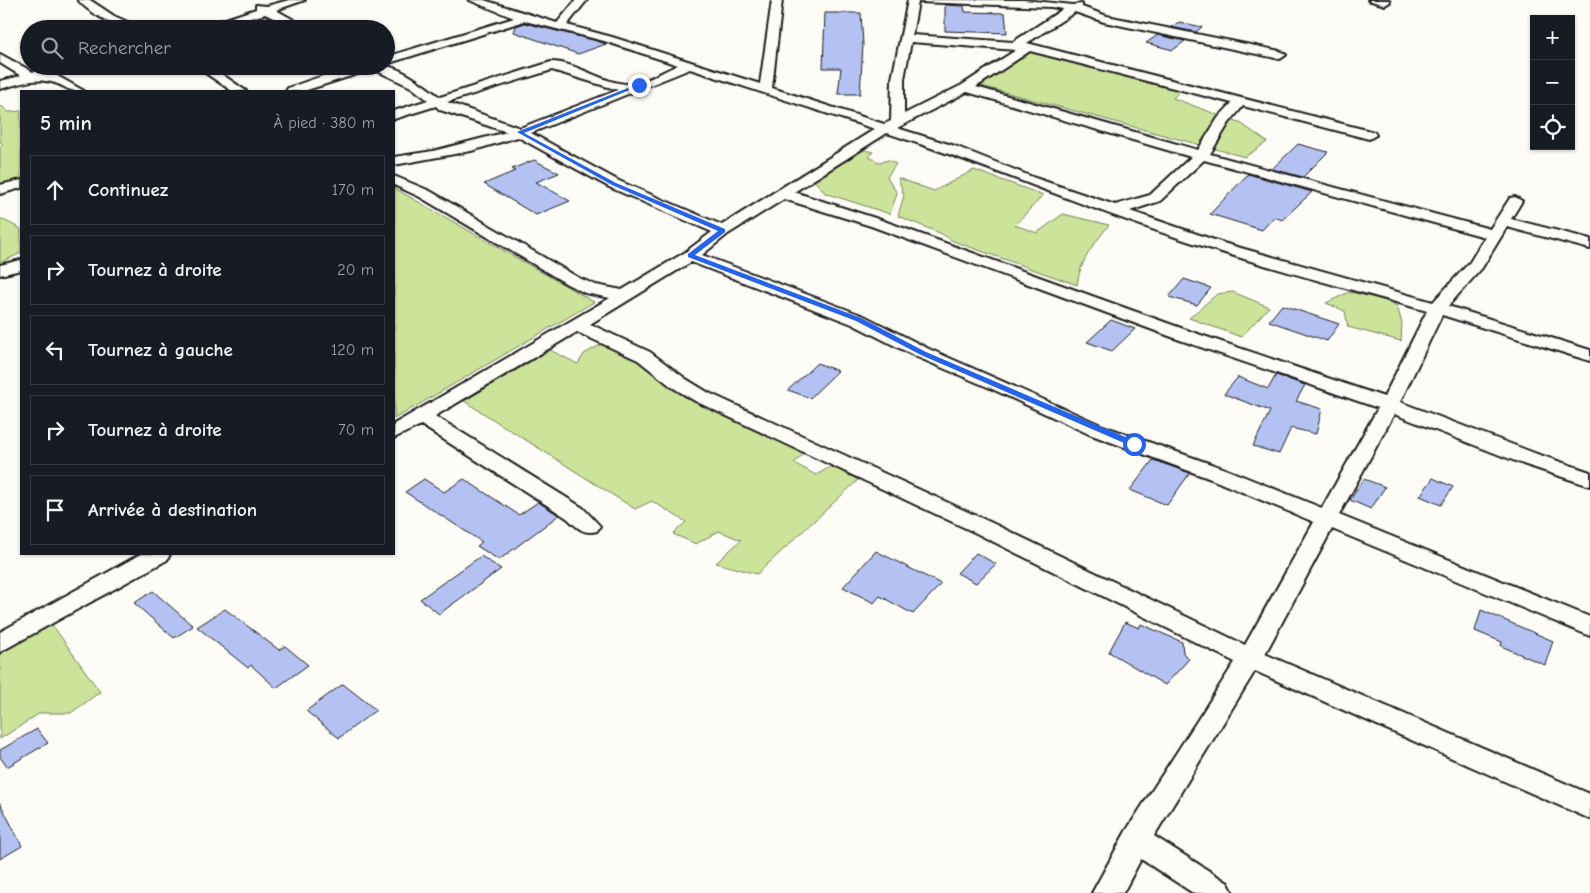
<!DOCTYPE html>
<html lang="fr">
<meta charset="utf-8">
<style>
body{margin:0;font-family:"Comic Neue",sans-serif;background:#20242c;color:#f1f3f6}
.controls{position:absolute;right:15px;top:15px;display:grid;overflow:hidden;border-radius:0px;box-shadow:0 1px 4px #0004}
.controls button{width:45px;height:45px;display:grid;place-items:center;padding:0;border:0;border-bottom:1px solid #363941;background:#171b24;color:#f1f3f6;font:25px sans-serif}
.stop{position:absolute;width:15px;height:15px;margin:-11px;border:4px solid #2563eb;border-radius:50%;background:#fff}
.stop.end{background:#2563eb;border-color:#fff;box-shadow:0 1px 5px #0008}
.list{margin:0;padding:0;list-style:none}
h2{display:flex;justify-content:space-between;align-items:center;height:65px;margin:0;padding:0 20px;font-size:21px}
h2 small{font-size:16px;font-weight:400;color:#9ea1a6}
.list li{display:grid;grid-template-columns:32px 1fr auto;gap:15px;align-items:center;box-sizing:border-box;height:70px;margin:0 10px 10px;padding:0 10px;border:1px solid #363941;border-radius:0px}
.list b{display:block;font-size:19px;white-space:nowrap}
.list em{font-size:16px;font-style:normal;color:#9ea1a6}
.icon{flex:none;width:28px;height:28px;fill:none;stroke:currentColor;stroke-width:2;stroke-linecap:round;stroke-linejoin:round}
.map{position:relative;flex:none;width:1590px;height:893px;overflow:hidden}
.search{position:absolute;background:#171b24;box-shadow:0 1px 4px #0004;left:20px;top:20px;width:375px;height:55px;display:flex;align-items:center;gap:12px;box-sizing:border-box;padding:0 18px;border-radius:28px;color:#9ea1a6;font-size:19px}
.panel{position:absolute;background:#171b24;box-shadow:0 1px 4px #0004;left:20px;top:90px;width:375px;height:465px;border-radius:0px}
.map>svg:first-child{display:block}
</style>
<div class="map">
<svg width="1590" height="893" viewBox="0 0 1590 893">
<rect width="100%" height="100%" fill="#fdfcf7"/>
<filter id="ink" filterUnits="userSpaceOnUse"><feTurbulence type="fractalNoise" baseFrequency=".02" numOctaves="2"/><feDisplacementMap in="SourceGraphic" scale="10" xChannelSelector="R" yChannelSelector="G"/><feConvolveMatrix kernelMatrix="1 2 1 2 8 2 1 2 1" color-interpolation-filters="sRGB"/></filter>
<g filter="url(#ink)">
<g fill="#cbe49a" stroke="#74805b">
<path d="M 1028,49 L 1184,87 L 1173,98 L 1242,124 L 1267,142 L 1245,157 L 978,85 Z"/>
<path d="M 2,106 L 8,112 L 21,111 L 21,181 L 9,186 L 0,186 L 0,148 L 3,144 L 0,142 L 0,107 Z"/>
<path d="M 864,150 L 873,152 L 869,157 L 879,162 L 889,160 L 896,164 L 887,177 L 897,193 L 890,214 L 825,193 L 814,180 Z"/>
<path d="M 974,170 L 1043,195 L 1015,225 L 1037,233 L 1063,214 L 1109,225 C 1094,244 1080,260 1077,285 L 953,241 L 942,234 L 898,216 L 904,195 L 898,178 L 934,191 Z"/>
<path d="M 394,188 L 594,302 L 394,419 Z"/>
<path d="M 0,218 L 21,229 L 21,253 L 0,263 Z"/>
<path d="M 1233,292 L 1269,307 L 1241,337 L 1189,318 L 1217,294 Z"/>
<path d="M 1349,292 L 1382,299 L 1397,306 L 1402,323 L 1401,341 L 1348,327 L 1345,311 L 1326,303 Z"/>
<path d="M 607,341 L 806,452 L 794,463 L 816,475 L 832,466 L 858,480 L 757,574 L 716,563 L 741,540 L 719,531 L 696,544 L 673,534 L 686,522 L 652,501 L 635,509 L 464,401 L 550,350 L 578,364 L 584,354 Z"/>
<path d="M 51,623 L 100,692 L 71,713 L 40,713 L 0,739 L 0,652 Z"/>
</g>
<g fill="#b3c2f2" stroke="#1c1c1c">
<path d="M 945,5 L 964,6 L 965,12 L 1005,13 L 1007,33 L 945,31 Z"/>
<path d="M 825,13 L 861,13 L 863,45 L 860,94 L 838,94 L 841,68 L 823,68 Z"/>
<path d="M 1179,22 L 1202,27 L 1196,32 L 1171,27 Z"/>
<path d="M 525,23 L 593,40 L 606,44 L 578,54 L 514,32 L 516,26 Z"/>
<path d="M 1158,35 L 1185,41 L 1173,50 L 1146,43 Z"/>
<path d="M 1298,144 L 1328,152 L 1303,177 L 1272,169 Z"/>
<path d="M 534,160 L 559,173 L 536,182 L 570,201 L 536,215 L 484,184 L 515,171 L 512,169 Z"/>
<path d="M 1248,174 L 1312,192 L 1282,220 L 1274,217 L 1262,230 L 1210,214 Z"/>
<path d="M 1184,279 L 1211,288 L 1197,305 L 1169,297 Z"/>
<path d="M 1282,305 L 1339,324 L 1327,341 L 1269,321 Z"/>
<path d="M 1111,320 L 1135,329 L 1112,351 L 1087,342 Z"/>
<path d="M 817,363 L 838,371 L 810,398 L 788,390 Z"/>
<path d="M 1276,375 L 1305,385 L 1296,401 L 1322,409 L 1316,434 L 1291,428 L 1279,454 L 1253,446 L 1270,411 L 1224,394 L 1238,377 L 1268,389 Z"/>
<path d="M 1153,460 L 1190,473 L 1167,505 L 1130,490 Z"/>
<path d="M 1433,478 L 1453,487 L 1441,505 L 1420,496 Z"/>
<path d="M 424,479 L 444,492 L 464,479 L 519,515 L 538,502 L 559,515 L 499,560 L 477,546 L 482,542 L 405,492 Z"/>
<path d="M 1364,479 L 1385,487 L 1371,509 L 1350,500 Z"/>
<path d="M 876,551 L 941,584 L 913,614 L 880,596 L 874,603 L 843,587 Z"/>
<path d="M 976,553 L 996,564 L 976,583 L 957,573 Z"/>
<path d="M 481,556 L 501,569 L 439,614 L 420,599 Z"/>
<path d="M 153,591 L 193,626 L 174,638 L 134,603 Z"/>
<path d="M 225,609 L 279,650 L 285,646 L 308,665 L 276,688 L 251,665 L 248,668 L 197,627 Z"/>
<path d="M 1481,610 L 1553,641 L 1545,665 L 1501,646 L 1502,642 L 1475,631 Z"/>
<path d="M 1125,622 L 1139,628 L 1141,624 L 1182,642 L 1183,653 L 1189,659 L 1165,685 L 1109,652 Z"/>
<path d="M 343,684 L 376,710 L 339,738 L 306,711 Z"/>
<path d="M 37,729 L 48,743 L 7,767 L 0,757 L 0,750 Z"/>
<path d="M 0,803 L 22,846 L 0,859 Z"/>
</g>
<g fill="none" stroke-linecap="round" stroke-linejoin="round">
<g stroke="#1c1c1c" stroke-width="4">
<g id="street">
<path d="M 78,0 L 90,0 L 114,16 L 144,29 C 121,29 94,18 78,0 Z"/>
<path d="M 289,0 L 305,0 L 276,10 L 310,29 L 296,29 L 265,14 L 213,29 L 195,29 L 256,9 L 256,5 L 267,6 Z"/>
<path d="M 469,0 L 484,0 L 557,23 L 576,0 L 587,0 L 567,25 L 612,37 L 760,84 L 772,0 L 782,0 L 772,88 L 884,124 L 891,121 L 892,79 L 908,0 L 1024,0 L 1073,5 L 1082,4 L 1082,7 L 1107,16 L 1280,51 L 1286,55 L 1280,59 L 1104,22 L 1075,12 L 1027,43 L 1374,132 L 1376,135 L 1369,139 L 1243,106 L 1229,123 L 1210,154 L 1490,229 L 1510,198 L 1515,197 L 1522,201 L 1511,219 L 1590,239 L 1590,249 L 1507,227 L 1482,268 L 1448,306 L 1590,350 L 1590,361 L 1442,315 L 1400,402 L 1537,454 L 1590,472 L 1590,486 L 1523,464 L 1394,414 L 1339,515 L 1590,617 L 1590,636 L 1332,529 L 1265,654 L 1590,794 L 1590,819 L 1255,671 L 1154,836 L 1228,883 L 1233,893 L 1193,893 L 1141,859 L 1123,893 L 1092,893 L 1126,831 L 1235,662 L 976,533 L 695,401 L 672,387 L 638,360 L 577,332 L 435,416 L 583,508 L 600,526 L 597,531 C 583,535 577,527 567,518 L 421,425 L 394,438 L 394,424 L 610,298 L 585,293 L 567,284 L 420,197 L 394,185 L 394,176 L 430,191 L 579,278 L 596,285 L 622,290 L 684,253 L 712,232 L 609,187 L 518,137 L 471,151 L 394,165 L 394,157 L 433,151 L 507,132 L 440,110 L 436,106 L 394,119 L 394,111 L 428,100 L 411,87 L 373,69 L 304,91 L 286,91 L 288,88 C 319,78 353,62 386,66 C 404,69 425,86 440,97 L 551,62 C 578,62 603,85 631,84 C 643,84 666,70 678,65 L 604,41 L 525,21 L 386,64 L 386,57 L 514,18 ZM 918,2 L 1051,7 L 1063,9 L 1013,42 L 912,35 ZM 911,42 L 1016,50 L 962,85 L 904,114 L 904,79 ZM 1030,51 L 1232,103 L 1218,118 L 1198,150 L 976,87 ZM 690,69 L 875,129 L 722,225 L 619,181 L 531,133 ZM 552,70 L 618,90 L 520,128 L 447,102 ZM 967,92 L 1191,157 L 1150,195 L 1115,205 L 1035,178 L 955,146 L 897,128 ZM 887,133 C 996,168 1102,215 1212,249 C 1283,272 1355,290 1427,311 L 1384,397 L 1192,332 L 881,220 L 794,192 ZM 1204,160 L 1485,237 L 1470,262 L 1433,302 L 1223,243 L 1130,211 L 1160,201 ZM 784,199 L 871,226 L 1180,340 L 1378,408 L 1322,508 L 1225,469 L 1103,426 L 929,349 L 864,316 L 702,255 L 728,234 ZM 691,262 L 852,324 L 917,357 L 990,388 L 1089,434 L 1211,479 L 1314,522 L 1245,645 L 992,523 L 709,393 L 686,379 L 650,352 L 590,324 Z"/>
<path d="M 1368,0 L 1389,0 L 1390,2 L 1385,5 Z"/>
<path d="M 0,54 L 33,72 L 56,66 L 77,66 L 54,74 L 84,91 C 65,92 66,85 51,82 C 34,77 16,85 0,89 L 0,81 L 21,76 L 0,63 Z"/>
<path d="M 195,66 L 210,66 L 246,91 L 232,91 Z"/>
<path d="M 21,180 L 21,188 L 0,194 L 0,185 Z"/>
<path d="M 21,260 L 21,270 L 0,275 L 0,265 Z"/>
<path d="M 141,554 L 170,554 L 167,560 L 0,652 L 0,632 Z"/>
</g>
</g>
<use href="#street" fill="#fdfcf7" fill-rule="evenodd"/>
</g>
</g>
<path fill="#2563eb" d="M 638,84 L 642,85 L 524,133 L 616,183 L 725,229 L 725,232 L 695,255 L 861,318 L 926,352 L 1137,442 L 1137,446 L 1131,446 L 921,355 L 856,321 L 688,257 L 688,254 L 718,231 L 612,185 L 517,132 Z"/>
</svg>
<div class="controls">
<button>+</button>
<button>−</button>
<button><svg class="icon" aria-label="locate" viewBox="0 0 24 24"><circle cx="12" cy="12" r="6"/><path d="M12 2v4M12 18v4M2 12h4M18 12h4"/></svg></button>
</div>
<div class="stop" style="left:1134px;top:444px"></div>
<div class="stop end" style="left:639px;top:85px"></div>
<div class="search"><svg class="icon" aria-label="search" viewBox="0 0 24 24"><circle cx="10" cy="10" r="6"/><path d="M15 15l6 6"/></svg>Rechercher</div>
<section class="panel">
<h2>5 min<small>À pied · 380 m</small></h2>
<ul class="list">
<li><svg class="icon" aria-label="ahead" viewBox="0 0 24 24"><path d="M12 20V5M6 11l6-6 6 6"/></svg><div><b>Continuez</b></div><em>170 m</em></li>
<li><svg class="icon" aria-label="right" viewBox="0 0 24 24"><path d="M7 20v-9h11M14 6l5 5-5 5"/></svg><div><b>Tournez à droite</b></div><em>20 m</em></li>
<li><svg class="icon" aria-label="left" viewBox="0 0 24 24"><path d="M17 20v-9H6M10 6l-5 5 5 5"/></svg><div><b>Tournez à gauche</b></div><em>120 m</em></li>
<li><svg class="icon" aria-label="right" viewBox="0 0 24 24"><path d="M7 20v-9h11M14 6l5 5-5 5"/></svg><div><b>Tournez à droite</b></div><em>70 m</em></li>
<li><svg class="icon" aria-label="arrive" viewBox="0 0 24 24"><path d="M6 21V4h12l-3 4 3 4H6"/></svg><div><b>Arrivée à destination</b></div></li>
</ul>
</section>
</div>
